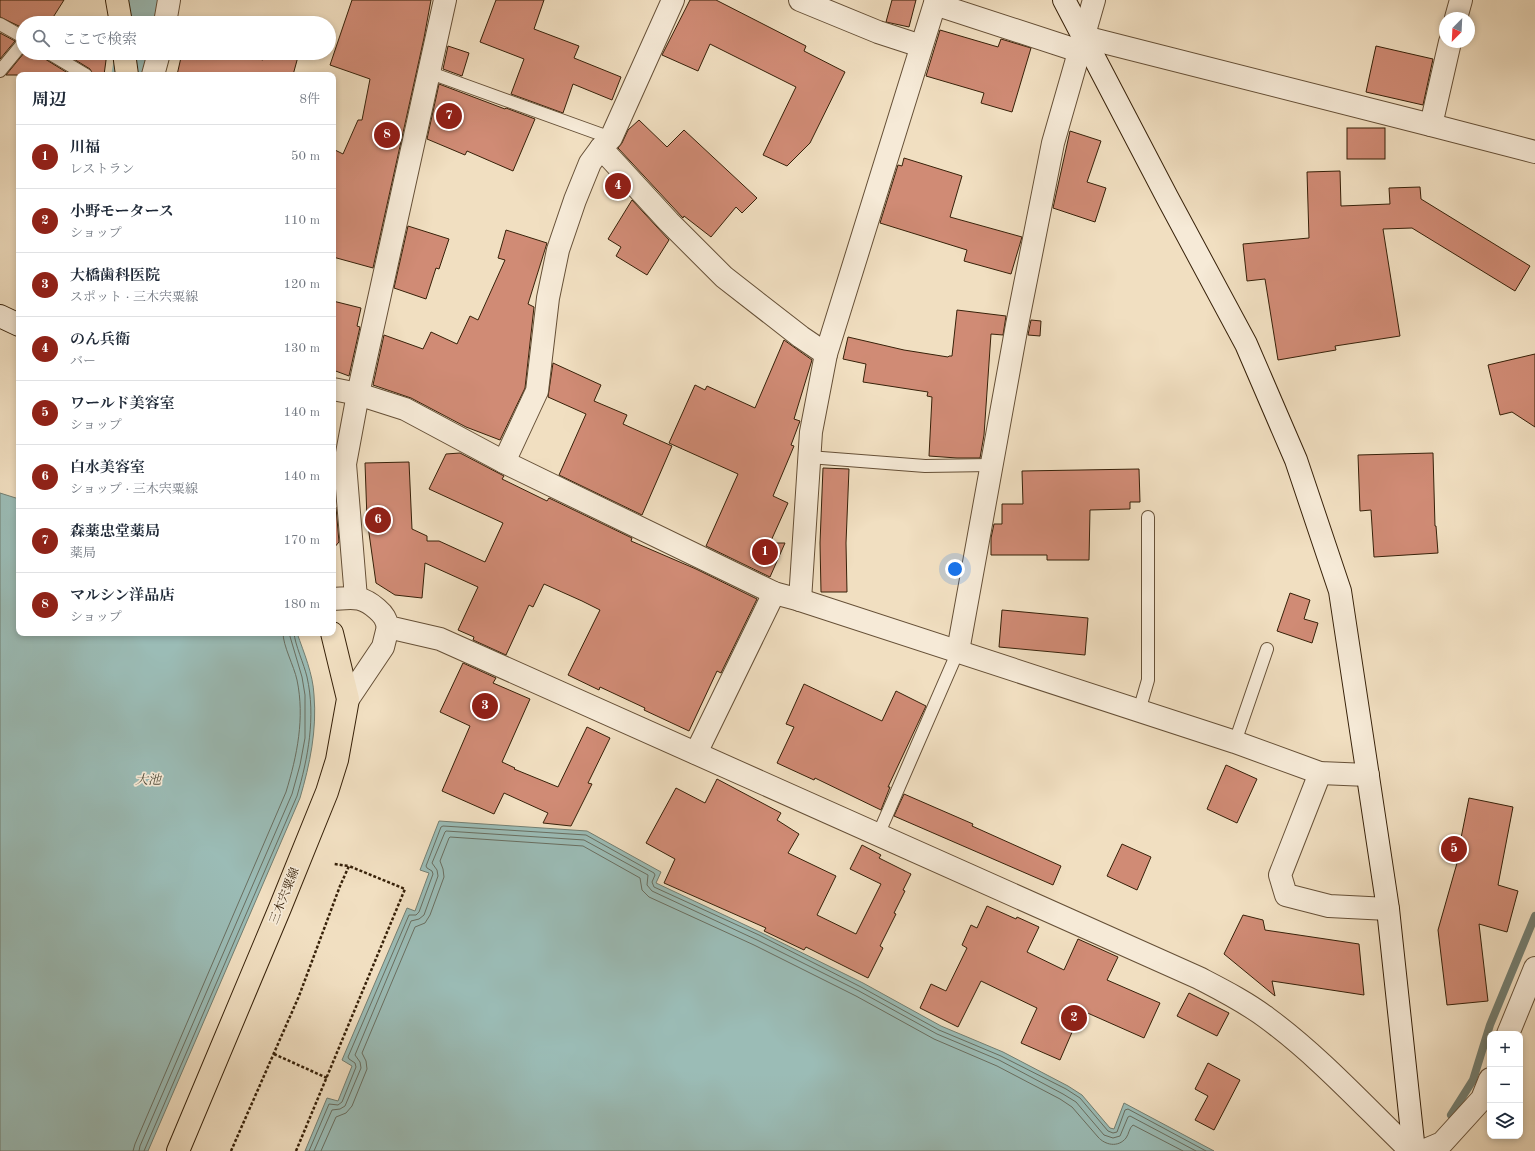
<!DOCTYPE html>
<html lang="ja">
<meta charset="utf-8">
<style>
body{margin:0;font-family:"Old Standard TT","Noto Serif JP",serif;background:#f6f6f7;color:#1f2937}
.controls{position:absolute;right:12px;bottom:12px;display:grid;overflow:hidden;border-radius:8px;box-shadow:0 2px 6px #0003}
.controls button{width:36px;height:36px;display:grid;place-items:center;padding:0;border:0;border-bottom:1px solid #e0e1e3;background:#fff;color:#1f2937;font:20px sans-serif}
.compass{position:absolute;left:1439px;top:12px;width:36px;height:36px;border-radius:50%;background:#fff;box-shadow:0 2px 6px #0003;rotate:204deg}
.you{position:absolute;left:955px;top:569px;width:14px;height:14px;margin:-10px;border:3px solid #fff;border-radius:50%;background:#1a73e8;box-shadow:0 0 0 6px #1a73e833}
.badge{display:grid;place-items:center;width:26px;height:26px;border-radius:50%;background:#8f2418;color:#fff;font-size:13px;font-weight:700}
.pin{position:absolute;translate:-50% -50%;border:2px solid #fff;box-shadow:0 1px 4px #0006}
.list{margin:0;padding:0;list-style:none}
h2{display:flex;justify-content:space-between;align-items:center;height:52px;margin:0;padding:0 16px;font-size:17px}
h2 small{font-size:13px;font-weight:400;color:#747a83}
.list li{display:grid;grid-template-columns:26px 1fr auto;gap:12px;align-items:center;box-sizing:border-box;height:64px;padding:0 16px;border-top:1px solid #e0e1e3}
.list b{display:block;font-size:15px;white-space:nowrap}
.list p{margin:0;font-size:13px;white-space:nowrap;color:#747a83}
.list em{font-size:13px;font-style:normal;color:#747a83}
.icon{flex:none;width:22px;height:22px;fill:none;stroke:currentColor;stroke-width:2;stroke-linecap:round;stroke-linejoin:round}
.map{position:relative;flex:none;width:1535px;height:1151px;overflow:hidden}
.search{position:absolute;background:#fff;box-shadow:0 2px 6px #0003;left:16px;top:16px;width:320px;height:44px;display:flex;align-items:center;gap:10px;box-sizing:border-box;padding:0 14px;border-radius:22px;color:#747a83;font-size:15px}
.panel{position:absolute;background:#fff;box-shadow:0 2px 6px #0003;left:16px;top:72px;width:320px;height:564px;border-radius:8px}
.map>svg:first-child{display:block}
</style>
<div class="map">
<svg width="1535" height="1151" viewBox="0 0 1535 1151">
<rect width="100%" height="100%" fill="#f1dfc1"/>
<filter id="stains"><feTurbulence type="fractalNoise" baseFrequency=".005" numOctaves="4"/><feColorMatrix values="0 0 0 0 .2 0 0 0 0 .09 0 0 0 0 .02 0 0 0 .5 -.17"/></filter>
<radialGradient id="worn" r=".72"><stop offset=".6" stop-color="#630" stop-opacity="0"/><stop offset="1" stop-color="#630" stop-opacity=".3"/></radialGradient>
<g fill="#9bbcb6" stroke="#737e71">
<path d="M 0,493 L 19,499 L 19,633 L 297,633 C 304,653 313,674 314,695 C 317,730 310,764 300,798 L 148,1151 L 0,1151 Z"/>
<path d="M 439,821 L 587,831 L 661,872 L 656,883 L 760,932 L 863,983 L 941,1026 L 1003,1052 L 1068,1086 L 1082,1095 L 1110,1128 L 1114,1129 L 1124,1103 L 1214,1151 L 305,1151 L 327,1098 L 338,1101 L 352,1066 L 342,1060 L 407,908 L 415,911 L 429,873 L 420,870 Z"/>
</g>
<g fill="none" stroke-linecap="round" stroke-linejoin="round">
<g stroke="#696e60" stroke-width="1">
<path d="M 133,1151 L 135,1144 L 286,792 C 297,756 305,718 297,680 C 294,666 283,646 283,633"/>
<path d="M 139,1151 L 140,1146 L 292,794 L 300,765 L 305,738 L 305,695 L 302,677 L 289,633"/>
<path d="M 144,1151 L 297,796 C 308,758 316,717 307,677 C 304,664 295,645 294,633"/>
<path d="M 309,1151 L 329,1104 L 338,1105 L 342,1102 L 356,1067 L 355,1063 L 349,1059 L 348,1057 L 409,915 L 416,915 L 419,912 L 433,874 L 432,871 L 427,868 L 426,866 L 441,827 L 443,826 L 586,835 L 654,873 L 655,875 L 652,882 L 654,887 L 759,935 L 861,987 L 939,1030 L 1001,1056 L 1066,1089 L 1080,1098 L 1108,1131 L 1113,1133 L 1117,1132 L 1125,1110 L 1128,1109 L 1206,1151"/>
<path d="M 314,1151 L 332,1110 L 340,1109 L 345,1106 L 361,1068 L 360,1062 L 355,1055 L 411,921 L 419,919 L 424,915 L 438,876 L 437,870 L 432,863 L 445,832 L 446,831 L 584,840 L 648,875 L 647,885 L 652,891 L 757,940 L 859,991 L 937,1034 L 999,1060 L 1063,1094 L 1076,1102 L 1104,1135 L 1113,1138 L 1120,1136 L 1128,1117 L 1130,1116 L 1196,1151"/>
<path d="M 321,1151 L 336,1117 L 346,1113 L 352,1106 L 367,1069 L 366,1061 L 362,1053 L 415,927 L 425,923 L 430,915 L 444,877 L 443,869 L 440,861 L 449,838 L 450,837 L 583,846 L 640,878 L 642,890 L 649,897 L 754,945 L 856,996 L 934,1039 L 997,1066 L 1060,1099 L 1072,1107 L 1098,1137 C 1105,1145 1118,1148 1126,1138 C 1129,1134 1129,1128 1133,1125 L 1183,1151"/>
</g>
<path stroke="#737e71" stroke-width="8" d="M 1451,1115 L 1473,1080 L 1490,1025 L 1535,916"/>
<g stroke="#9bbcb6" stroke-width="49">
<path d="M 146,23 L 150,0"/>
<path d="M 136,75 L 140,53"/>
</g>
</g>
<g fill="#d08b75" stroke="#372109">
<path d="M 0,0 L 64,0 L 52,19 L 60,23 L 23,23 L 23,28 L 0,17 Z"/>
<path d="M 352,0 L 431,0 L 424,38 L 373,268 L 333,257 L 333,149 L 343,154 L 358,120 L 362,120 L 370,79 L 330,65 Z"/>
<path d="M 496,0 L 544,0 L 534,29 L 579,46 L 574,58 L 621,77 L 612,100 L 573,84 L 563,113 L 511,94 L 524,59 L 480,42 Z"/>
<path d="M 690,0 L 716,0 L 806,46 L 804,51 L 845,72 L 810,143 L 787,166 L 763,155 L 796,87 L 710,44 L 698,71 L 662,55 Z"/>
<path d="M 892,0 L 916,0 L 909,27 L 886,22 Z"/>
<path d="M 940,30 L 998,47 L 1001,39 L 1031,48 L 1012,112 L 981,103 L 984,93 L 926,76 Z"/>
<path d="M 0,33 L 15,41 L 0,59 Z"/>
<path d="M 448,46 L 469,53 L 462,76 L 443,69 Z"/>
<path d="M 1376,46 L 1433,59 L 1423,105 L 1366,92 Z"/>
<path d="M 24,53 L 42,53 L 45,59 L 71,75 L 6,75 Z"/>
<path d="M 64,53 L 107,53 L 104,75 L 93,75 L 90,69 Z"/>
<path d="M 182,53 L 237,53 L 263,60 L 265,53 L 299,53 L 293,75 L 177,75 Z"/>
<path d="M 439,84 L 505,109 L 506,108 L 535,119 L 513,171 L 467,151 L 465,155 L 427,139 Z"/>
<path d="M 639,120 L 667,147 L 684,130 L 757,198 L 742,213 L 736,207 L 711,237 L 684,216 L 683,218 L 618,148 L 622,143 L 628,130 Z"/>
<rect x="1347" y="128" width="38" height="31"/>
<path d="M 1070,131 L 1101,141 L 1087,182 L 1106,188 L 1095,222 L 1053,208 Z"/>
<path d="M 904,158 L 962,176 L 950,217 L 1022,237 L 1011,274 L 964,261 L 967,250 L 880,223 L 898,165 L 902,166 Z"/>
<path d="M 1340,171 L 1341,206 L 1390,204 L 1389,188 L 1420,187 L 1421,199 L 1530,266 L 1515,291 L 1412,228 L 1383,229 L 1400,336 L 1335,346 L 1336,350 L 1278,360 L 1265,279 L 1247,281 L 1243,244 L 1309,238 L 1307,172 Z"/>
<path d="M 632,200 L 669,240 L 647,275 L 616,256 L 621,247 L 608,239 Z"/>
<path d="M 408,226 L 449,239 L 439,269 L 436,268 L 426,299 L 394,288 Z"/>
<path d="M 506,230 L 547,243 L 528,304 L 534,307 L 525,388 L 500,440 L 466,427 L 411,398 L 373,385 L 384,335 L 423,349 L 431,332 L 457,344 L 470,316 L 478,320 L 505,260 L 498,258 Z"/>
<path d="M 333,301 L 361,308 L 357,326 L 360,327 L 349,376 L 333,370 Z"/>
<path d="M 957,310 L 1006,316 L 1003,335 L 991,334 L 984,435 L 980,458 L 957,458 L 929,456 L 932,397 L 927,396 L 928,392 L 863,382 L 866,364 L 843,359 L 848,337 L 904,350 L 948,357 L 949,356 L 952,356 Z"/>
<path d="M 1031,320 L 1041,321 L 1040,336 L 1028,335 Z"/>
<path d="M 784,340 L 812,360 L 794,419 L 800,421 L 791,445 L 794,446 L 773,496 L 788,503 L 770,543 L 785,543 L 770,577 L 706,546 L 738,474 L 669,443 L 695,385 L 705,390 L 707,386 L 755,408 Z"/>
<path d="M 1535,354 L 1535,427 L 1512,412 L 1500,415 L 1488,365 Z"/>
<path d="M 553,363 L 601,385 L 594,401 L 627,415 L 623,424 L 672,446 L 642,515 L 559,475 L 586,414 L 548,397 Z"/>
<path d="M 460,453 L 504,476 L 502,479 L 547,501 L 549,498 L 632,538 L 631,541 L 696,569 L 757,599 L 721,673 L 717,671 L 689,731 L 644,710 L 645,708 L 600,687 L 599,690 L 568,675 L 600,610 L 582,601 L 544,584 L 533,607 L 529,605 L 506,655 L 473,640 L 474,637 L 458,630 L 478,587 L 425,563 L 422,598 L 395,595 L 376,583 L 367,519 L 365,463 L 409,462 L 412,529 L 427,536 L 427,541 L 439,541 L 485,562 L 503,523 L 429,489 L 446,454 Z"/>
<path d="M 1433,453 L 1435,526 L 1436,526 L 1438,553 L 1374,557 L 1371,510 L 1360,511 L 1358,455 Z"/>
<path d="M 823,468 L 849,469 L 846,543 L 847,592 L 821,592 L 820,543 Z"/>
<path d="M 1139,469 L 1140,502 L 1130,502 L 1130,509 L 1090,510 L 1089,560 L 1047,560 L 1047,555 L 991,555 L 991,538 L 994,524 L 1002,524 L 1002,504 L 1023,504 L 1022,471 Z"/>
<path d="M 333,506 L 336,507 L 339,542 L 333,549 Z"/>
<path d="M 1290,593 L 1310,600 L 1304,619 L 1318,623 L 1312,643 L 1277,631 Z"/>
<path d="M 1002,610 L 1088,618 L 1085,655 L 999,647 Z"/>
<path d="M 463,663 L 496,678 L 493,683 L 530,699 L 502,762 L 515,768 L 514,769 L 558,787 L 587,727 L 610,738 L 588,783 L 592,784 L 571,826 L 543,823 L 548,813 L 504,793 L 494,814 L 442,791 L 470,726 L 440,712 Z"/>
<path d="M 804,684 L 882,721 L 896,691 L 926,706 L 888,787 L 890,787 L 881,810 L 815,778 L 814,780 L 777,763 L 794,727 L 786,724 Z"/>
<path d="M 1226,765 L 1257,779 L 1237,823 L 1207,809 Z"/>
<path d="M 717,779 L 781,813 L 777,820 L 799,834 L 788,853 L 836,876 L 817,915 L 856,934 L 881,884 L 850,869 L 862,845 L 881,855 L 879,858 L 911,874 L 903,890 L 905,891 L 894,913 L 896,914 L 880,946 L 883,948 L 868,978 L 806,947 L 804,950 L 764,931 L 766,928 L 664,883 L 675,859 L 646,843 L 676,788 L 705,803 Z"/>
<path d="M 904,794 L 973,824 L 972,826 L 1061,866 L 1053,885 L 894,816 Z"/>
<path d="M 1469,798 L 1513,807 L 1498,885 L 1518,891 L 1507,932 L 1479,924 L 1488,1001 L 1447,1005 L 1438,930 L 1461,849 L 1459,848 Z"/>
<path d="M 1122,844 L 1151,857 L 1137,890 L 1107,876 Z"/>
<path d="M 987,906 L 1016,919 L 1017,917 L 1039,927 L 1027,952 L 1064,970 L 1078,939 L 1118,957 L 1107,980 L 1160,1003 L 1144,1038 L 1083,1011 L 1077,1024 L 1076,1023 L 1060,1060 L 1021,1043 L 1037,1008 L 981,981 L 958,1027 L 920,1008 L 931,984 L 946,991 L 967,948 L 962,945 L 971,925 L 977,928 Z"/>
<path d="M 1243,915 L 1263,920 L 1265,930 L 1359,944 L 1364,995 L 1272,981 L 1275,996 L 1224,954 Z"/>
<path d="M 1189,993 L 1229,1013 L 1217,1036 L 1177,1016 Z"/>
<path d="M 1208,1063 L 1240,1080 L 1214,1130 L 1195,1120 L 1208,1096 L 1195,1089 Z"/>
</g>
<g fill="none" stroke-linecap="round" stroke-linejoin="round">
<g stroke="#665037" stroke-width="14">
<g id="lane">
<path d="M 0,24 L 23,37"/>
<path d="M 49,53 L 86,75"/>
<path d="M 0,71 L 23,43"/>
<path d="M 428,72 L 611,138"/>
<path d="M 809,457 L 925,466 L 991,465"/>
<path d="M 1139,711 L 1148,680 L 1148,517"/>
<path d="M 1235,742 L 1267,649"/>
<path d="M 878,835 L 958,651"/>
</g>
</g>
<g stroke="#665037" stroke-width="24">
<g id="street">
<path d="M 800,0 L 878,32 L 921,46"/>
<path d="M 935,4 L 1079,51"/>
<path d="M 1456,18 L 1461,0"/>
<path d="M 165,23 L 169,0"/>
<path d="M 1084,37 L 1431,125 L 1535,152"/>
<path d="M 153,75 L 159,53"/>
<path d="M 1431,125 L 1450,42"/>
<path d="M 601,148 L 669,222 L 724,277 L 801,337 L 826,354"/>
<path d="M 333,389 L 358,394 L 405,409 L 504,462 L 774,593 L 800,600 L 1235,742 L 1320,773 L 1368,775"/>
<path d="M 504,462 L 537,391 L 548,298 L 558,250 L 575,200 L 590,163 L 601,148 L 611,138 L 673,0"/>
<path d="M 356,598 L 345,464 L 358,394 L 445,0"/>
<path d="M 333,599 C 353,598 361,595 377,609 C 384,615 386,619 388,627 L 440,639 L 1199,978 C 1222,990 1246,1002 1267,1018 C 1320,1057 1364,1106 1411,1151"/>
<path d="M 800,600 L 811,432 L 826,354 L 936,0"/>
<path d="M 958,651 L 1017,325 L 1053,143 L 1094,0"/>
<path d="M 348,699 L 383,647 L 388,627"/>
<path d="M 696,753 L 774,593"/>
<path d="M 1320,773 L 1280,875 L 1286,895 L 1329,906 L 1388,909"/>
<path d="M 1508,1034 L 1535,968"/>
<path d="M 1423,1151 L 1442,1143 L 1482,1099 L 1490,1079"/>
</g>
</g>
<g stroke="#372109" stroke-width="24">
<g id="secondary">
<path d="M 1064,0 L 1167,197 L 1246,344 L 1296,460 L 1340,591 L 1388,909 L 1414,1151"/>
<path d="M 0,316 L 19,325"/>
</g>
</g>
<g stroke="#372109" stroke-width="24">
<g id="primary">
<path d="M 117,0 L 121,23"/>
<path d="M 124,53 L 127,75"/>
<path d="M 178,1151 L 280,908 L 327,792 L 337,760 L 348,699 L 332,633"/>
</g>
</g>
<g stroke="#372109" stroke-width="2.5" stroke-dasharray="3 2" stroke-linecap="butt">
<path d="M 274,1054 L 327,1078"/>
<path d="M 231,1151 L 299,996 L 340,886 L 349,866 L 334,864"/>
<path d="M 296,1151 L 405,889 L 349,866"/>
</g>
<use href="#lane" stroke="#f6ead7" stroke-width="12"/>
<use href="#street" stroke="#f6ead7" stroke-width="22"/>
<use href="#secondary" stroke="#f6ead7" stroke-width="22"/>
<use href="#primary" stroke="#f1dfc1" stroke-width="22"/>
</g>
<g text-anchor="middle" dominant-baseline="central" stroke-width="3.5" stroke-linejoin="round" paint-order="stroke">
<g font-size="12" fill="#372109" stroke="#f6ead7">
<text transform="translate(285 896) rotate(-68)">三木宍粟線</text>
</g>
<g font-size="13" font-style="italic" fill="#55503d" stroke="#f6ead7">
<text x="148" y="780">大池</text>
</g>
</g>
<rect width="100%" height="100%" filter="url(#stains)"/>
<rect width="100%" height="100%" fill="url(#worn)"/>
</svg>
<div class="controls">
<button>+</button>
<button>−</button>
<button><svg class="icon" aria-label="layers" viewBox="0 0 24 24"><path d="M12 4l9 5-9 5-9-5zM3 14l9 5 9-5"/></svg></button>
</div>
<svg class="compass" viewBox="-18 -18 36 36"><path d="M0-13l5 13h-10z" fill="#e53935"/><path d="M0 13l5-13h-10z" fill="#747a83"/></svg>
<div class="you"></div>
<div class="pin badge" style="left:765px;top:552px">1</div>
<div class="pin badge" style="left:1074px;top:1018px">2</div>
<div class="pin badge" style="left:485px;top:706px">3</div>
<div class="pin badge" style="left:618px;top:186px">4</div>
<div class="pin badge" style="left:1454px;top:849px">5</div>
<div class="pin badge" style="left:378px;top:520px">6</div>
<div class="pin badge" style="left:449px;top:116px">7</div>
<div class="pin badge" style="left:387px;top:135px">8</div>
<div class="search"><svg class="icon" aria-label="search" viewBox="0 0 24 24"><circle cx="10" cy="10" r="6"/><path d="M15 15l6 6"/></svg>ここで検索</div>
<section class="panel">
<h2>周辺<small>8件</small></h2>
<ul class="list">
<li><span class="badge">1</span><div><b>川福</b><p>レストラン</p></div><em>50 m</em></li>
<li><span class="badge">2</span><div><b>小野モータース</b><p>ショップ</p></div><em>110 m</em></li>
<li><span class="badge">3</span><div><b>大橋歯科医院</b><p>スポット · 三木宍粟線</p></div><em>120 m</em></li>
<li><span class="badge">4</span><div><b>のん兵衛</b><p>バー</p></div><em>130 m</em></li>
<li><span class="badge">5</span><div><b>ワールド美容室</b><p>ショップ</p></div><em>140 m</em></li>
<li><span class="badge">6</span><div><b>白水美容室</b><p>ショップ · 三木宍粟線</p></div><em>140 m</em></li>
<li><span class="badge">7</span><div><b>森薬忠堂薬局</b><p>薬局</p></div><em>170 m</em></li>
<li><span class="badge">8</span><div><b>マルシン洋品店</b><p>ショップ</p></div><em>180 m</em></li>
</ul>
</section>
</div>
